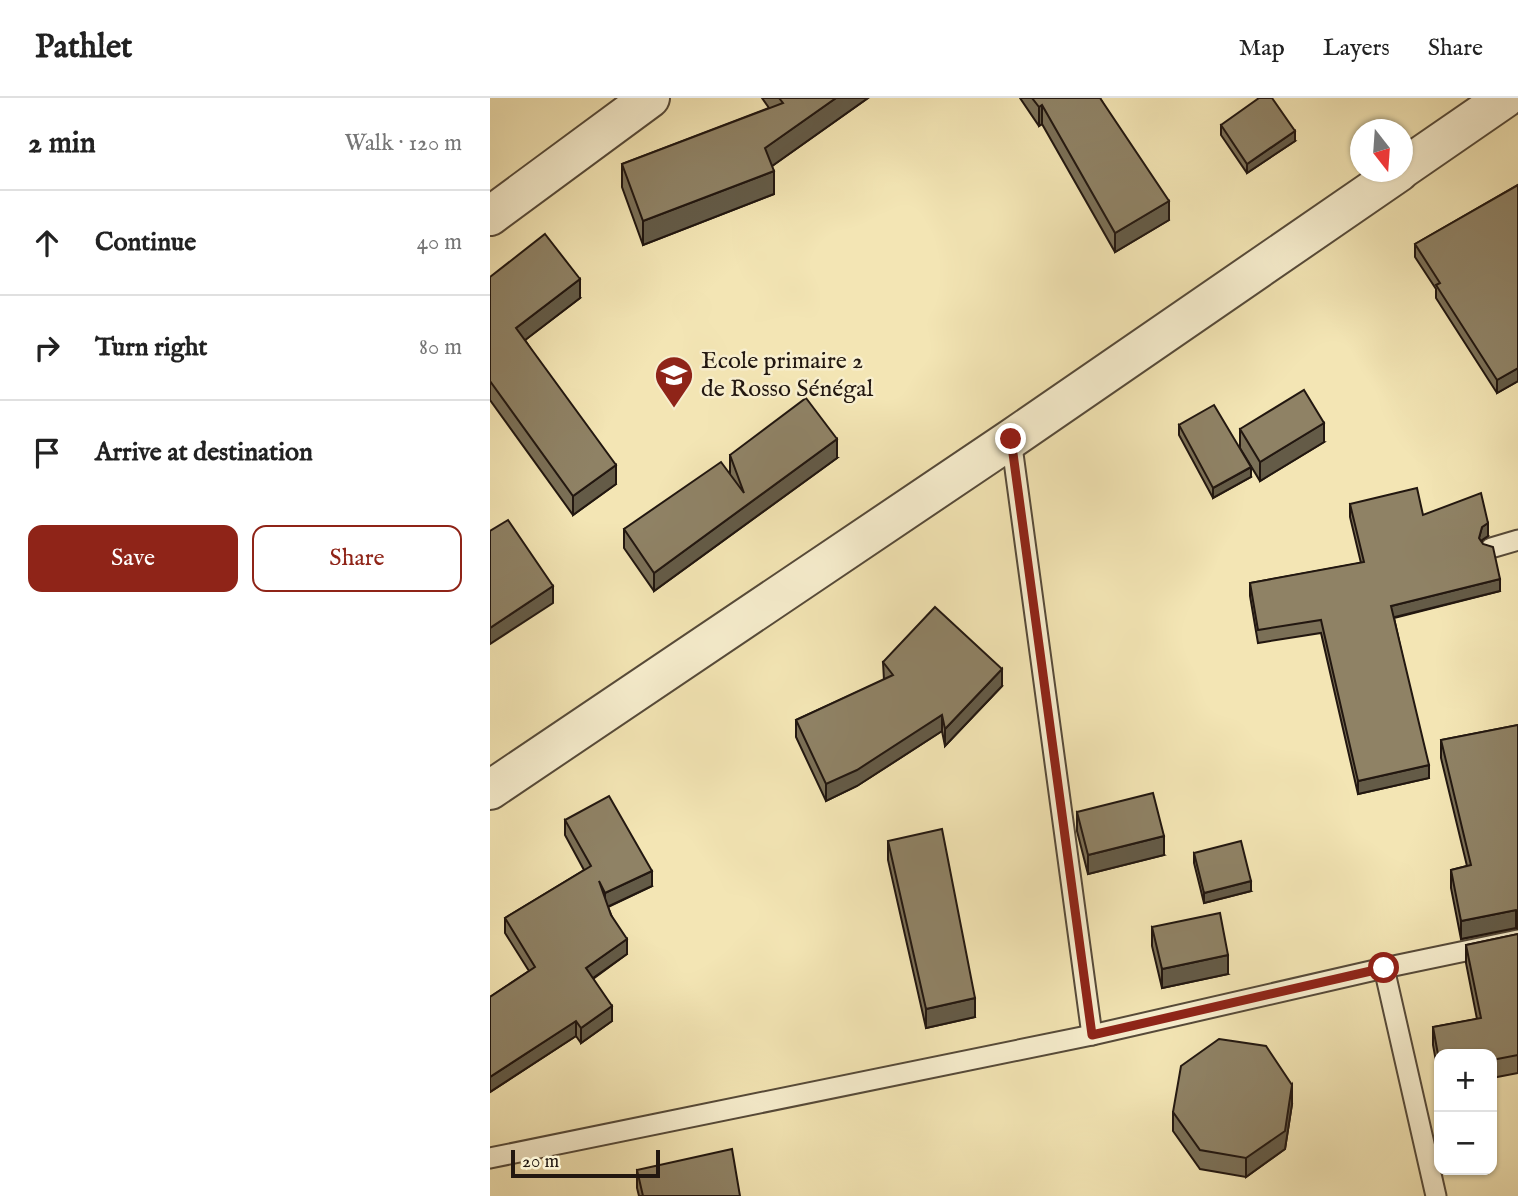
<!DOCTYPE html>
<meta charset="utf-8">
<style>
body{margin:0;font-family:"IM FELL English",serif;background:#f2f2f2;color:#222}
.controls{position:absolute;right:21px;bottom:21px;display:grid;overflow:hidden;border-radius:14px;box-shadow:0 2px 5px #0004}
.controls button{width:63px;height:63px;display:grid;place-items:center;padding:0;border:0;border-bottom:2px solid #e0e0e0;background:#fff;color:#222;font:35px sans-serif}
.compass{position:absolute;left:860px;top:21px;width:63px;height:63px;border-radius:50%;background:#fff;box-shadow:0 2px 5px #0004;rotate:163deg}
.scale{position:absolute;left:21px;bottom:18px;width:149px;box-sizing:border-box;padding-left:7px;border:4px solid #221710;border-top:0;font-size:19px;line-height:24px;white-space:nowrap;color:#221710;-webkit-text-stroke:5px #f7eece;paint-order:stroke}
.stop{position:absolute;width:21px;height:21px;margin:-16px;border:5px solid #8f2418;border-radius:50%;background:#fff}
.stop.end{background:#8f2418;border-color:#fff;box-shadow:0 2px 7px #0008}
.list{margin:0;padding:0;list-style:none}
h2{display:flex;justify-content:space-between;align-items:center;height:91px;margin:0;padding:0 28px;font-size:30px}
h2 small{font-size:23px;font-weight:400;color:#767676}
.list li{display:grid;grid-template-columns:46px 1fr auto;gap:21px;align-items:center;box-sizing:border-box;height:105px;padding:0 28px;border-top:2px solid #e0e0e0}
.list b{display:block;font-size:26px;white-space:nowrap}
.list em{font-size:23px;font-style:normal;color:#767676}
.actions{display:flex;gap:14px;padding:21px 28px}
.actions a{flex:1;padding:16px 0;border:2px solid #8f2418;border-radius:14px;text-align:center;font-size:24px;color:#8f2418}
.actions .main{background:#8f2418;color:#fff}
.icon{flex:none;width:38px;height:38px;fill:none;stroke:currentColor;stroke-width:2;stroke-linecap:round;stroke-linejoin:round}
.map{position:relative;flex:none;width:1028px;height:1098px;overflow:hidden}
header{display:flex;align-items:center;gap:42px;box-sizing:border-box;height:98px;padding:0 35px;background:#fff;border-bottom:2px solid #e0e0e0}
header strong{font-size:33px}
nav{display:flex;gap:38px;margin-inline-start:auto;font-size:24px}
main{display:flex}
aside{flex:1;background:#fff}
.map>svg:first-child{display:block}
</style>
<header>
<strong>Pathlet</strong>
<nav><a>Map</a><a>Layers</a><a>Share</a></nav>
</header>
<main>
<aside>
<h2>2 min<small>Walk · 120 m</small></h2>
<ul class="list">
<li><svg class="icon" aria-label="ahead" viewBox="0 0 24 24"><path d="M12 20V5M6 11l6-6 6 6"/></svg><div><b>Continue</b></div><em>40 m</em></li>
<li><svg class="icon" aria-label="right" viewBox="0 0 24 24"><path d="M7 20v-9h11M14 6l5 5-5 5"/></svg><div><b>Turn right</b></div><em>80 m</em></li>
<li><svg class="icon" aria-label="arrive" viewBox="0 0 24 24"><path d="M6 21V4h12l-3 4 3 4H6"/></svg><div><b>Arrive at destination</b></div></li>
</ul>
<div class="actions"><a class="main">Save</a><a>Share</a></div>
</aside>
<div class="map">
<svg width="1028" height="1098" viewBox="0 0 1028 1098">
<rect width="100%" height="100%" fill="#f3e5b4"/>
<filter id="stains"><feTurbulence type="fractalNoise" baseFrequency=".00286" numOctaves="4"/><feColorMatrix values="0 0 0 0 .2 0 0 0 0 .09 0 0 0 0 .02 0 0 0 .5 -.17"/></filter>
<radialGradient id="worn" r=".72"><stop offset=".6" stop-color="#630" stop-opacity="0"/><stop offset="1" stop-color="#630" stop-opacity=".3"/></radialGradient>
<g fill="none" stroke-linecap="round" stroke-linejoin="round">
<g stroke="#564a39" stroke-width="23">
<g id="service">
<path d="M 521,341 L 602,937"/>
<path d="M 1001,450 L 1028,442"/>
<path d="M 894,870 L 946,1098"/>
<path d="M 0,1060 L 602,937 L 894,870 L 1028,842"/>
</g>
</g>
<g stroke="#564a39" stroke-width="42">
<g id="minor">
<path d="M 912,71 L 1015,0"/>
<path d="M 0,118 L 160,0"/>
<path d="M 0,692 L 521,341 L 909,74"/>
</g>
</g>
<use href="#service" stroke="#f7eece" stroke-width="19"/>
<use href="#minor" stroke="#f7eece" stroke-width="38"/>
</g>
<g fill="#7b7057" stroke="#221710" stroke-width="2">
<path d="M 272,0 L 378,0 L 282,68 L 284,96 L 153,147 L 132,89 L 132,66 L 279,10 Z"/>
<path d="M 530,0 L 610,0 L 679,122 L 625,154 L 552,26 L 549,28 Z"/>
<path d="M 731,27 L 805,43 L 757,75 L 731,37 Z"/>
<path d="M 1028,87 L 1028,283 L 1007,295 L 946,200 L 946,191 L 925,159 L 925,146 Z"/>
<path d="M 0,179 L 90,200 L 35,242 L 126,386 L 83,417 L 0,302 Z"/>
<path d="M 689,327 L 761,379 L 723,400 L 689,337 Z"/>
<path d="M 750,331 L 834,344 L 770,383 L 750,350 Z"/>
<path d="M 240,357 L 347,360 L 164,493 L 134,450 L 134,431 L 240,376 Z"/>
<path d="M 860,406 L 933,417 L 998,438 L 992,442 L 991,444 L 1010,493 L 904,520 L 939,680 L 868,696 L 831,535 L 768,545 L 760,498 L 760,485 L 871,465 L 860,419 Z"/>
<path d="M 393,564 L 512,588 L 455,648 L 452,633 L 367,688 L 336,703 L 306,639 L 306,622 L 394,582 Z"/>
<path d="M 1028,627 L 1028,831 L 1026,830 L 971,841 L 961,790 L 961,772 L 977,768 L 951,660 L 951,642 Z"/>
<path d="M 587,714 L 674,757 L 598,776 L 587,733 Z"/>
<path d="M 75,722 L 162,788 L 118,809 L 137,856 L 103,881 L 122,923 L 91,945 L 86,938 L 0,994 L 0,899 L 39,873 L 15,835 L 15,820 L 94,772 L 75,737 Z"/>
<path d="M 398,743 L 485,919 L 436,930 L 398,762 Z"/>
<path d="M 704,755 L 761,793 L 714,805 L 704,765 Z"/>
<path d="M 662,829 L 738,876 L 672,890 L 662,848 Z"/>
<path d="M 1028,836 L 1028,975 L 1002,980 L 1002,956 L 949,956 L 949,980 L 943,947 L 943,929 L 987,921 L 976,865 L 976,847 Z"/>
<path d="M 802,1006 L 795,1051 L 756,1079 L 710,1071 L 683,1033 L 683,1014 Z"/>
<path d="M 147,1072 L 250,1098 L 149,1098 L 147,1090 Z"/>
</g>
<g fill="#645b47" stroke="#221710" stroke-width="2">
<path d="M 346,0 L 378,0 L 275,73 L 275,50 Z"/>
<path d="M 552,7 L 552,26 L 549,28 L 549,9 Z"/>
<path d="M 805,33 L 805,43 L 757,75 L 757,66 Z"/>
<path d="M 284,73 L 284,96 L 153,147 L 153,123 Z"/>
<path d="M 679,103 L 679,122 L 625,154 L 625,135 Z"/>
<path d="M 90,181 L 90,200 L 26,249 L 26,230 Z"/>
<path d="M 1028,270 L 1028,283 L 1007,295 L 1007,282 Z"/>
<path d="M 834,325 L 834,344 L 770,383 L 770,364 Z"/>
<path d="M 347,341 L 347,360 L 164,493 L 164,475 Z"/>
<path d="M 126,367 L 126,386 L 83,417 L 83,398 Z"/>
<path d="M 761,369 L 761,379 L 723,400 L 723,390 Z"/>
<path d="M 998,425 L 998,438 L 992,442 L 989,453 L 989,440 L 992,429 Z"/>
<path d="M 1010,481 L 1010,493 L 901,520 L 901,508 Z"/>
<path d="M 63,488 L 63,505 L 0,546 L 0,530 Z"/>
<path d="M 512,571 L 512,588 L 455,648 L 455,631 Z"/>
<path d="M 452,617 L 452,633 L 367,688 L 336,703 L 336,686 Z"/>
<path d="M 939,667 L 939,680 L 868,696 L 868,683 Z"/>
<path d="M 674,738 L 674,757 L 598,776 L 598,757 Z"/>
<path d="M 162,773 L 162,788 L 115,810 L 115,795 Z"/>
<path d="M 761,783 L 761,793 L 714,805 L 714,795 Z"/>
<path d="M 1026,812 L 1026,830 L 971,841 L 971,823 Z"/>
<path d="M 137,841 L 137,856 L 96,885 L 96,870 Z"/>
<path d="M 738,857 L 738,876 L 672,890 L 672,871 Z"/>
<path d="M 485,900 L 485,919 L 436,930 L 436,911 Z"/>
<path d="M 122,908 L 122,923 L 91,945 L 91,930 Z"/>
<path d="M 86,923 L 86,938 L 0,994 L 0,979 Z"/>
<path d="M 802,987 L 802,1006 L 795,1051 L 756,1079 L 756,1060 Z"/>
</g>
<g fill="#8f8265" stroke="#221710" stroke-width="2">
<path d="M 289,0 L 346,0 L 275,50 L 284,73 L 153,123 L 132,66 L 293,5 Z"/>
<path d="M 542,0 L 610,0 L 679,103 L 625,135 L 552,7 L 549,9 Z"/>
<path d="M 769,0 L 782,0 L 805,33 L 757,66 L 731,27 Z"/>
<path d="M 1028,87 L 1028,270 L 1007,282 L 946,187 L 950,185 L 925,146 Z"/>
<path d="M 55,136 L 90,181 L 26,230 L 126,367 L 83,398 L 0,283 L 0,179 Z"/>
<path d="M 814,292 L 834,325 L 770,364 L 750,331 Z"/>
<path d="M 316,300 L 347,341 L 164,475 L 134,431 L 231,364 L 254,395 L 240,357 Z"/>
<path d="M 724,307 L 761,369 L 723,390 L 689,327 Z"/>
<path d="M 927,390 L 933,417 L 991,395 L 998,425 L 992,429 L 989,440 L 993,446 L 1003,449 L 1010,481 L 901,508 L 939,667 L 868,683 L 831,522 L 768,532 L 760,485 L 874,464 L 860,406 Z"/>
<path d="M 18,422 L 63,488 L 0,530 L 0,433 Z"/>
<path d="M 445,509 L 512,571 L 455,631 L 452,617 L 367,672 L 336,686 L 306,622 L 403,577 L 393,564 Z"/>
<path d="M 1028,627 L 1028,813 L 1026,812 L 971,823 L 961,772 L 981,767 L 951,642 Z"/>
<path d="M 663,695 L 674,738 L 598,757 L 587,714 Z"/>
<path d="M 119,698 L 162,773 L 115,795 L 109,783 L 121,817 L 137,841 L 96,870 L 122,908 L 91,930 L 86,923 L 0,979 L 0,899 L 45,869 L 15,820 L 101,768 L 75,722 Z"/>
<path d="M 452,731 L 485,900 L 436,911 L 398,743 Z"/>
<path d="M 751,743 L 761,783 L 714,795 L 704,755 Z"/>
<path d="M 730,815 L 738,857 L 672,871 L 662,829 Z"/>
<path d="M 1028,836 L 1028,957 L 1002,962 L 1002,956 L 949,956 L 949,962 L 943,929 L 991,920 L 976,847 Z"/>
<path d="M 729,941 L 776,948 L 802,987 L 795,1033 L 756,1060 L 710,1052 L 683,1014 L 691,968 Z"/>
<path d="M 242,1051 L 250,1098 L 153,1098 L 147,1072 Z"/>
</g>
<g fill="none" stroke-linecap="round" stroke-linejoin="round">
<path stroke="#8f2418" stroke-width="9" d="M 521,341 L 602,937 L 894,870"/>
</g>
<defs>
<g id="school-pin" transform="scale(2.0125)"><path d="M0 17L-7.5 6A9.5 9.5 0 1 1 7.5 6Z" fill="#8f2418" stroke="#f7eece"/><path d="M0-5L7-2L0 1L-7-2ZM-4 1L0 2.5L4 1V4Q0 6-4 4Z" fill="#fff"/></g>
</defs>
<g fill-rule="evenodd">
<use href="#school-pin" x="184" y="277"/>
</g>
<g text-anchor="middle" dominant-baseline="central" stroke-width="5" stroke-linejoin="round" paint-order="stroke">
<g font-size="24" fill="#221710" stroke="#f7eece" text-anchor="start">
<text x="211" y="263">Ecole primaire 2<tspan x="211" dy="28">de Rosso Sénégal</tspan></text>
</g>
</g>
<rect width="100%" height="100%" filter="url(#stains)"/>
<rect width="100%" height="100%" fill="url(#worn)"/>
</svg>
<div class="controls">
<button>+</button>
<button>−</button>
</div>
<svg class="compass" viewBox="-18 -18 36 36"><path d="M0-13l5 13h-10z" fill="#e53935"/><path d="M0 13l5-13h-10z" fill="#767676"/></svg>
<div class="scale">20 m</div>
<div class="stop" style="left:894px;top:870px"></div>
<div class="stop end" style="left:521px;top:341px"></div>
</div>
</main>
